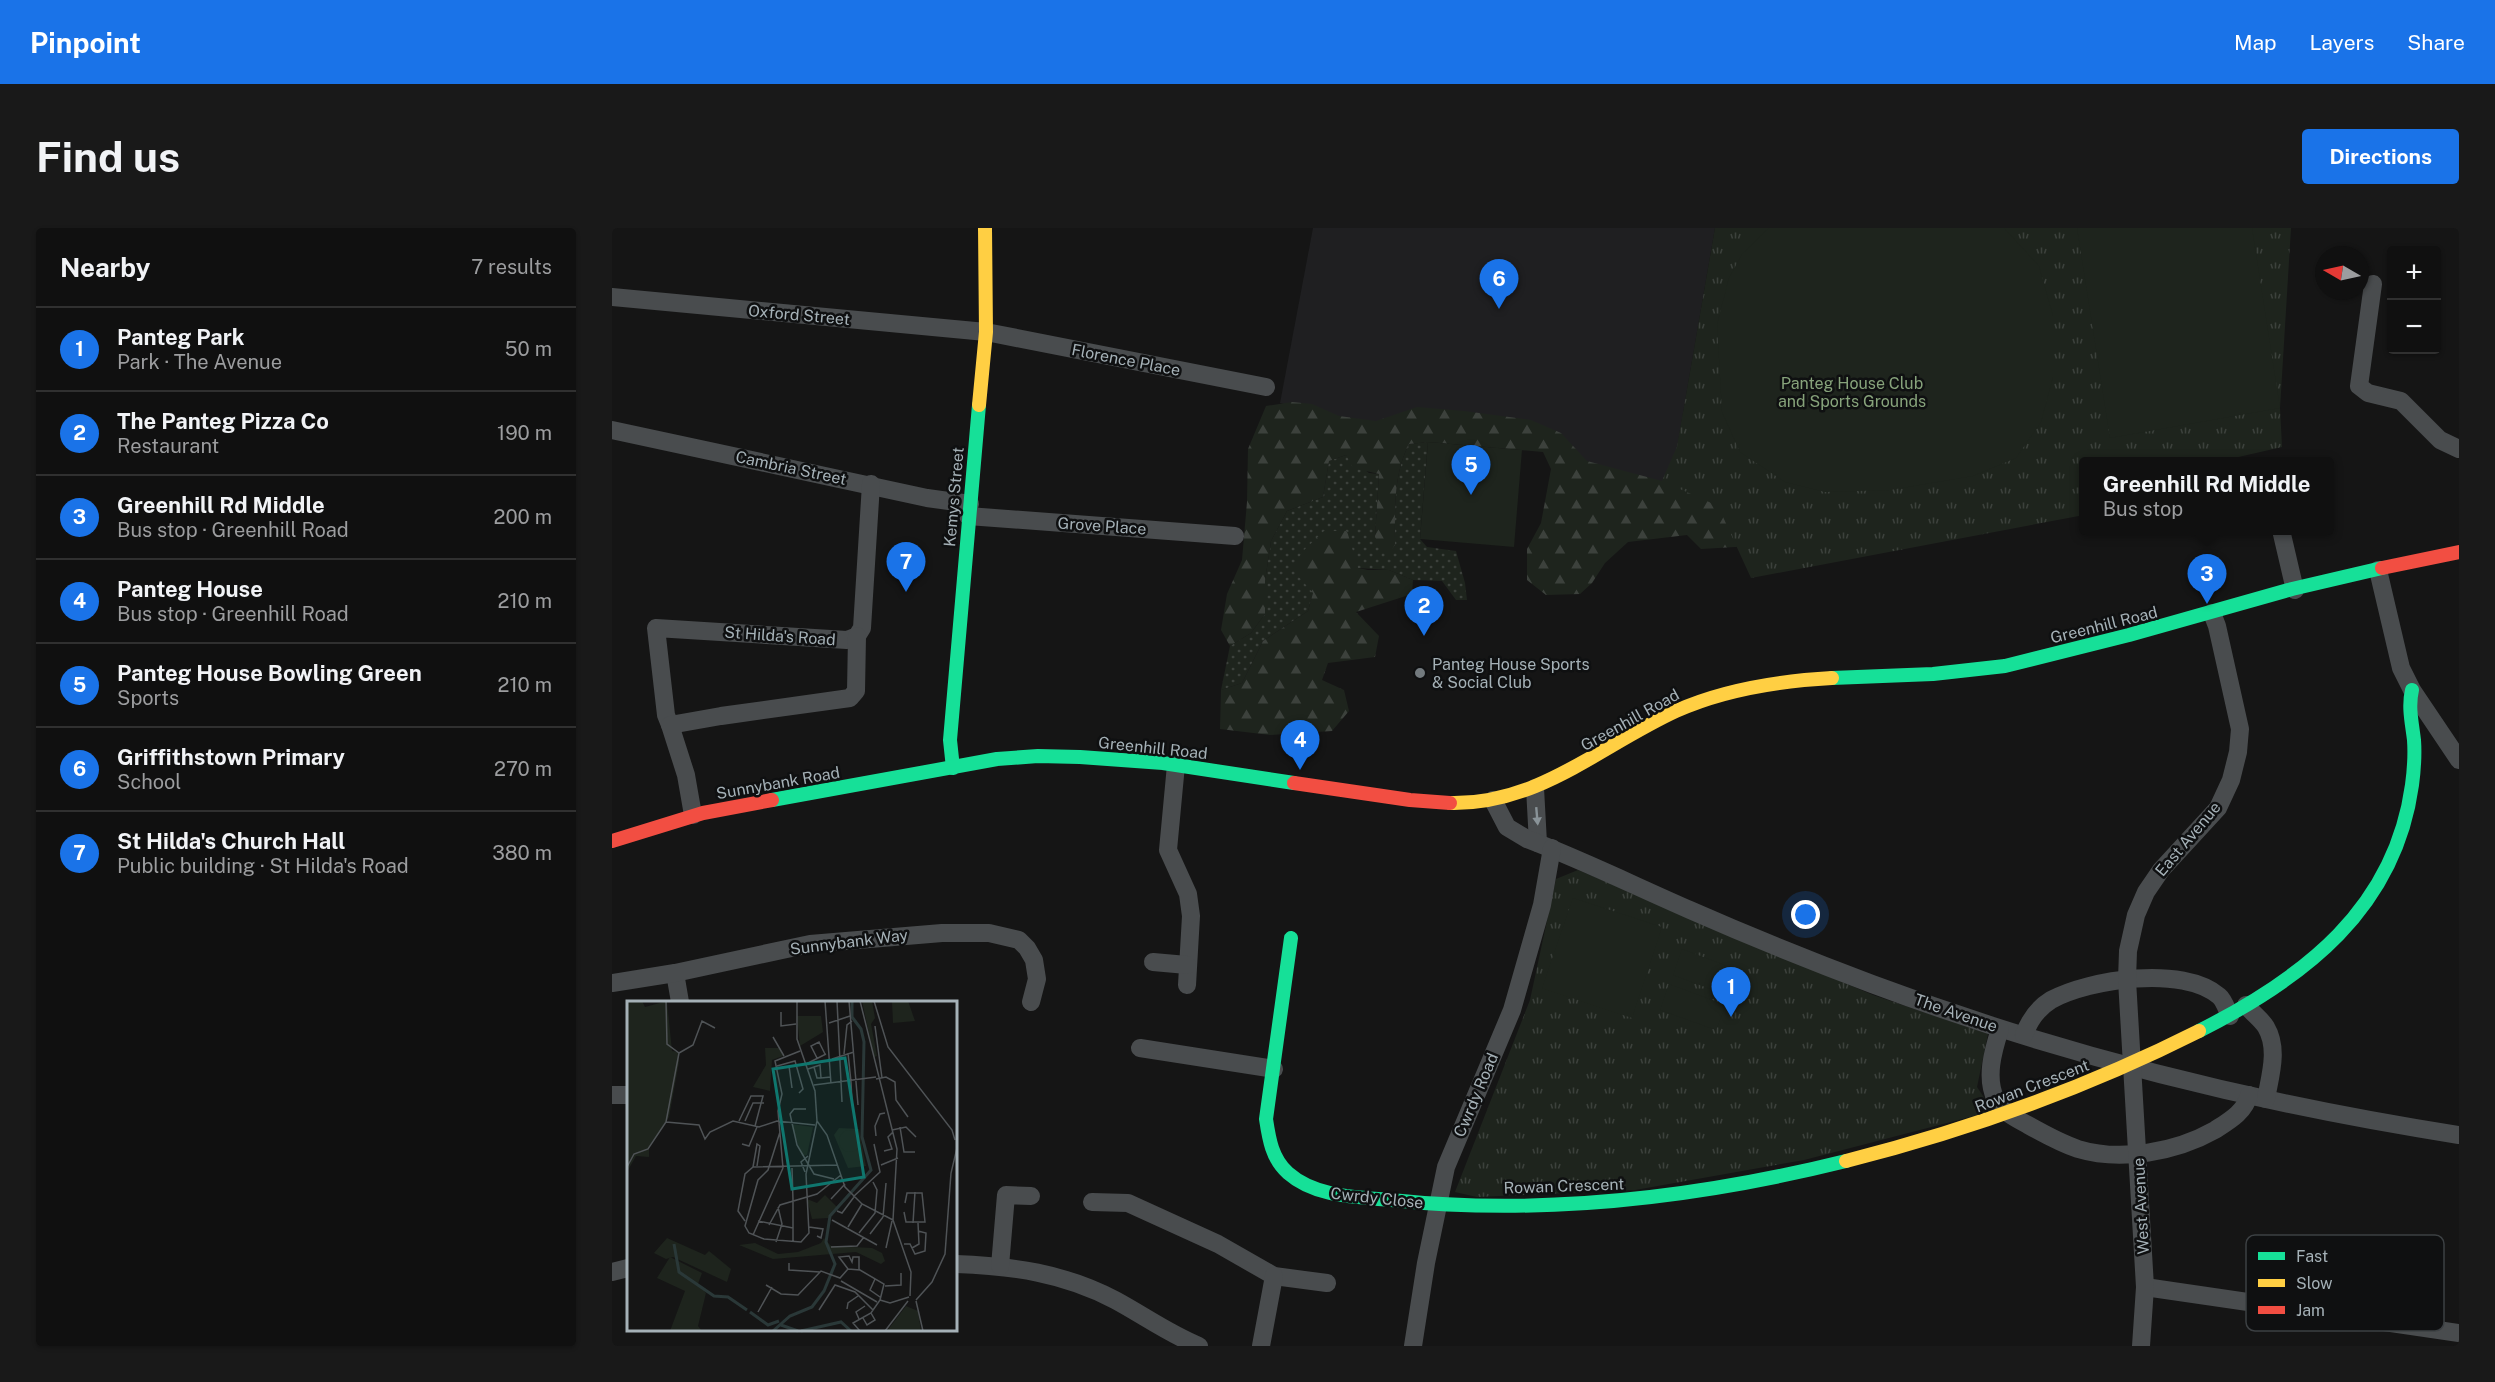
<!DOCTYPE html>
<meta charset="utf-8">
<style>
body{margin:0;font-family:"Public Sans",sans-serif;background:#191919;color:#f1f3f6}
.controls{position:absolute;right:18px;top:18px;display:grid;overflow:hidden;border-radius:6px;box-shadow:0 2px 4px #0004}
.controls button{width:54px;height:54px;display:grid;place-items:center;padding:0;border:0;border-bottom:2px solid #303030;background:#101010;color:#f1f3f6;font:30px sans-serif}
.compass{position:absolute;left:1703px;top:18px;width:54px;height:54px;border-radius:50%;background:#101010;box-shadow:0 2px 4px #0004;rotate:279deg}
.you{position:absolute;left:1194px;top:687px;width:21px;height:21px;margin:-15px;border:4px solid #fff;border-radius:50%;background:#1a73e8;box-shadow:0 0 0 9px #1a73e833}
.badge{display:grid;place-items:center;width:39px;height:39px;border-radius:50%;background:#1a73e8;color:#fff;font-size:20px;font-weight:700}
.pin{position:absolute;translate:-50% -50px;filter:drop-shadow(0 2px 3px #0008)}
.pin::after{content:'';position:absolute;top:32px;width:21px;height:18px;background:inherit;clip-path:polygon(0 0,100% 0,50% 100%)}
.popup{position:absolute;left:1467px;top:229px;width:255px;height:78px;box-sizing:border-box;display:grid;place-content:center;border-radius:6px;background:#101010;filter:drop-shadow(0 2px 4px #0005);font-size:20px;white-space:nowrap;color:#9c9d9f}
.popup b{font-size:22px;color:#f1f3f6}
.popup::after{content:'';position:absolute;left:50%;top:100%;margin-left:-12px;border:12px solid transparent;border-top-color:#101010}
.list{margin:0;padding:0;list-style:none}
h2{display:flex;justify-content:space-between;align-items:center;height:78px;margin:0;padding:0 24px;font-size:26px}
h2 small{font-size:20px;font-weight:400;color:#9c9d9f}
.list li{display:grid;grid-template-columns:39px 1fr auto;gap:18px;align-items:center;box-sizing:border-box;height:84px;padding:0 24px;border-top:2px solid #303030}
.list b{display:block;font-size:22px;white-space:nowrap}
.list p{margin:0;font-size:20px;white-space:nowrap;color:#9c9d9f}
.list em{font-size:20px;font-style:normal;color:#9c9d9f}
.map{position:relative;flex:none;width:1847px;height:1118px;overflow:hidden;border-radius:6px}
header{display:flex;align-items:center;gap:36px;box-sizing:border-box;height:84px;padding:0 30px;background:#1a73e8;color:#fff}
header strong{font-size:28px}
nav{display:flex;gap:33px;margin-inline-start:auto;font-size:21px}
.intro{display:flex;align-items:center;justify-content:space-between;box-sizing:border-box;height:144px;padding:0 36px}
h1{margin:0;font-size:42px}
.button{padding:15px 27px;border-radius:6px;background:#1a73e8;color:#fff;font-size:21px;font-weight:700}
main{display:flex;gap:36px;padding:0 36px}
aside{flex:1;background:#101010;border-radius:6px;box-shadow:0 2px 4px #0004}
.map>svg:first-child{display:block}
</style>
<header>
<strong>Pinpoint</strong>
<nav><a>Map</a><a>Layers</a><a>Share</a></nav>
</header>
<div class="intro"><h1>Find us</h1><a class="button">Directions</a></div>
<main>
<aside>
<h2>Nearby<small>7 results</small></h2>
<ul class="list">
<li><span class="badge">1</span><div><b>Panteg Park</b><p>Park · The Avenue</p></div><em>50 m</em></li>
<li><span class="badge">2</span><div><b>The Panteg Pizza Co</b><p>Restaurant</p></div><em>190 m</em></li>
<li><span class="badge">3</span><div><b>Greenhill Rd Middle</b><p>Bus stop · Greenhill Road</p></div><em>200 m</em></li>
<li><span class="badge">4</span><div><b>Panteg House</b><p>Bus stop · Greenhill Road</p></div><em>210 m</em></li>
<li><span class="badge">5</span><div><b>Panteg House Bowling Green</b><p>Sports</p></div><em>210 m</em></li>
<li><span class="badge">6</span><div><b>Griffithstown Primary</b><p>School</p></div><em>270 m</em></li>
<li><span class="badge">7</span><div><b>St Hilda's Church Hall</b><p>Public building · St Hilda's Road</p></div><em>380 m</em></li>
</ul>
</aside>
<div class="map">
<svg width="1847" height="1118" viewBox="0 0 1847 1118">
<defs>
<pattern id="grass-dots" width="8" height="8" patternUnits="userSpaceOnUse" patternTransform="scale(1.5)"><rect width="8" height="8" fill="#1e241d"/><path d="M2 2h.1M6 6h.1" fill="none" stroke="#3c413c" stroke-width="1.8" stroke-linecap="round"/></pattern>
<pattern id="forest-firs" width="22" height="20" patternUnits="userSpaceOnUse" patternTransform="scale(1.5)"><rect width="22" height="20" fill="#1e241d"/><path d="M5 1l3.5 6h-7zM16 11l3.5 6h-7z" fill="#3c413c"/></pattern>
<pattern id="park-tufts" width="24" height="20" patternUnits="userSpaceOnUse" patternTransform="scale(1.5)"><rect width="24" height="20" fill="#1e241d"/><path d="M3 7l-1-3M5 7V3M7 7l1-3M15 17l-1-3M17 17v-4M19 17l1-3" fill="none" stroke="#3c413c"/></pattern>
</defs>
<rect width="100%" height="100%" fill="#151515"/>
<path fill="#1f1f21" d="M 701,0 L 1103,0 L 1058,260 L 948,243 L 938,212 L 792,206 L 668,175 Z"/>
<path fill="url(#grass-dots)" d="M 816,214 L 808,311 L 815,319 L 844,323 L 853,355 L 855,372 L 844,372 L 830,353 L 801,352 L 777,342 L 746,340 L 701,365 L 696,383 L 651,413 L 630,455 L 609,462 L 618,418 L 639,405 L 653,386 L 653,353 L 659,313 L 675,283 L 711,269 L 717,233 L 734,227 L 757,245 L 767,246 L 763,309 L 783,317 C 783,283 781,247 797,216 Z"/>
<g fill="url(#forest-firs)">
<path d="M 680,174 L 700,176 L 727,188 L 764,193 L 805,179 L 852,183 L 919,192 L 949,205 L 975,233 L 1050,253 L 1065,219 L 1071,185 L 1140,318 L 1089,321 L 1075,307 L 1016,314 L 993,335 L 980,355 L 968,366 L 934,367 L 915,352 L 915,321 L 929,295 L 939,241 L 931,224 L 816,214 L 797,216 C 781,247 783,283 783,317 L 774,328 L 763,309 L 767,246 L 741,240 L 734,227 L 717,233 L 711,269 L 675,283 L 659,313 L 653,353 L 653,386 L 639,405 L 618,418 L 609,402 L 615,366 L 630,332 L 635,274 L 636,221 L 654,178 Z"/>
<path d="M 712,303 L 735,303 L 746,340 L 756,342 L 777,342 L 801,352 L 800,366 L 744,384 L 767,408 L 763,429 L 716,435 L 710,452 L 732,462 L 737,483 L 720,503 L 658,507 L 608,501 L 609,462 L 630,455 L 651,413 L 696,383 L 701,365 L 680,341 L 691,323 Z"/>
</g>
<g fill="url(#park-tufts)">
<path d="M 1103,0 L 1679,0 L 1668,180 L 1670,219 L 1609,233 L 1472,234 L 1472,287 L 1139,350 L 1106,278 L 1050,253 L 1065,219 Z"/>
<path d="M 966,642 L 1261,767 L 1376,806 L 1365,859 L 1381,883 L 1192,932 L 1023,962 L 865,969 L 843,964 L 918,772 L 944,651 Z"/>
</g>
<g fill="#1e241d">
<path d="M 1157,0 L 1392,0 L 1427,38 L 1441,88 L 1441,149 L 1429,194 L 1404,230 L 1361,248 L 1278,262 L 1213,264 L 1173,254 L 1128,224 L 1110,184 L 1105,96 L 1117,50 L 1130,26 Z"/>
<path d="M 1465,0 L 1640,0 L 1668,180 L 1498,210 Z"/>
<path d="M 816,214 L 910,222 L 902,319 L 808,311 Z"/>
<path d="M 961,670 L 1050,699 L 1020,790 L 930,760 Z"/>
<path d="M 1070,721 L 1126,742 L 1117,768 L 1061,747 Z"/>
<path d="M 1057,756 L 1114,777 L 1104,802 L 1048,782 Z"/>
</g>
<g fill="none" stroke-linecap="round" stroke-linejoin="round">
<g stroke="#494c4e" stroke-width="18">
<path d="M 1761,56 L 1747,158 L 1756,165 L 1789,173 L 1828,212 L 1847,221"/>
<path d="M 0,69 L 374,104 L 654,159"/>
<path d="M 0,202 L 315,270 L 358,276"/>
<path d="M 356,288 L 623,308"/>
<path d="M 1669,302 L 1683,362"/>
<path d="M 1766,342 L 1789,440 L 1800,462 L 1847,532"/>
<path d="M 58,497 L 54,487 L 44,400 L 235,412 L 245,408 L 250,400 L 259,256"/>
<path d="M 564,537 L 556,622 L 576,666 L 579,688 L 575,757"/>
<path d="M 923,560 L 926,615"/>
<path d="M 881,572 L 895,599 L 915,611 C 970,632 1023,658 1078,682 C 1137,708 1199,733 1260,756 C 1449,827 1648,876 1847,907"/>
<path d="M 81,587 L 74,547 L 58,497 L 109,488 L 238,470 L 244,463 L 245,408"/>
<path d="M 541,734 L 575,737"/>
<path d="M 63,745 L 68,774"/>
<path d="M 0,755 L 63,745 L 198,716 L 330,705 L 377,705 L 407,712 L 415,720 L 422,732 L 425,751 L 419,774"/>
<path d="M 1634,777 C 1640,785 1649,791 1654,799 C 1667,821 1658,848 1654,871"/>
<path d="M 1388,801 C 1381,823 1373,850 1384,872 C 1389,883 1405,891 1416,897 C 1432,906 1448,915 1466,921 C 1509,934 1564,924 1603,902 C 1617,893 1633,884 1637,867"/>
<path d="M 1412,807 C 1417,793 1426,780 1439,772 C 1478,751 1571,737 1607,768 C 1612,772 1615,782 1618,788"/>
<path d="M 528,820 L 662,841"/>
<path d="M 0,867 L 16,867"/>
<path d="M 480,974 L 516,975 L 606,1016 L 662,1048 L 715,1055"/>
<path d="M 344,1036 C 400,1038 452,1045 503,1072 C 531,1087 557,1106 587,1118"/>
<path d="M 388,1038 L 394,967 L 419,968"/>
<path d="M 0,1044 L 16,1040"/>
<path d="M 1533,1059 L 1847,1105"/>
<path d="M 649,1118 L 662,1048"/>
<path d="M 801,1118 L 814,1035 L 834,939 L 900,782 L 930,677 L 940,620"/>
<path d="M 1529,1118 L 1533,1059 L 1515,752 L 1516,723 L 1524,687 L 1534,664 L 1549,642 L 1606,580 L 1619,552 L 1626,524 L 1628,501 L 1605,398 L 1600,385"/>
</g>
<g stroke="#16e098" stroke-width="14">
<path d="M 1220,450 L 1321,446 L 1393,438 L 1517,407 L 1680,361 L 1770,340"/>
<path d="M 341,540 L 338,512 L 367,177"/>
<path d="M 160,572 L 385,531 L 426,528 L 468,529 L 551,535 L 682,555"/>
<path d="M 679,710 L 654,891 C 657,911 660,931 676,945 C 703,969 744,969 779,972 C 932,988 1085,970 1234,933"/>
<path d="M 1587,803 C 1692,750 1783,681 1800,557 C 1802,542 1803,526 1802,512 C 1800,495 1796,479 1800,462"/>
</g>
<g stroke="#ffcf43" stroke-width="14">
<path d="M 367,177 L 374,104 L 373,0"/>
<path d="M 838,575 C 926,577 988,518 1064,483 C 1113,461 1166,453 1220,450"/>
<path d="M 1234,933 C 1357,902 1474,860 1587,803"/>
</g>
<g stroke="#f24e42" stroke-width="14">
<path d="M 1770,340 L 1847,324"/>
<path d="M 682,555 L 798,572 L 838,575"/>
<path d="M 0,613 L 91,585 L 160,572"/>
</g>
</g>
<defs><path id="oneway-solid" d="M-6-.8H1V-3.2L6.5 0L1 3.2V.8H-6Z" transform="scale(1.5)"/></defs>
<use fill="#899398" href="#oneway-solid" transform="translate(925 588) rotate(85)"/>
<circle fill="#737a7e" stroke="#0f1011" stroke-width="2" cx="808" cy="445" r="6"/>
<g text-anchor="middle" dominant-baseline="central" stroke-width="5" stroke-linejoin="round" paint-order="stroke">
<g font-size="16" fill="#a5b1b7" stroke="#0f1011">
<text transform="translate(187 87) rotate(5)">Oxford Street</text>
<text transform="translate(514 132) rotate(11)">Florence Place</text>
<text transform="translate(179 240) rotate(12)">Cambria Street</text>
<text transform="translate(342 269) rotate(-85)">Kemys Street</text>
<text transform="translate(490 298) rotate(4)">Grove Place</text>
<text transform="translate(1492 397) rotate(-14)">Greenhill Road</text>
<text transform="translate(168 408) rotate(4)">St Hilda's Road</text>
<text transform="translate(1018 492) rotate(-29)">Greenhill Road</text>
<text transform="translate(541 520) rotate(6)">Greenhill Road</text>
<text transform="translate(166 555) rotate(-10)">Sunnybank Road</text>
<text transform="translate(1576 611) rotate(-50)">East Avenue</text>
<text transform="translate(237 714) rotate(-7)">Sunnybank Way</text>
<text transform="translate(1344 785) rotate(19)">The Avenue</text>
<text transform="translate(1420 858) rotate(-21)">Rowan Crescent</text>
<text transform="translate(864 867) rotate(-67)">Cwrdy Road</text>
<text transform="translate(952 958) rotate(-2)">Rowan Crescent</text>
<text transform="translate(765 970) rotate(6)">Cwrdy Close</text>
<text transform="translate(1529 978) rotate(-93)">West Avenue</text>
</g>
<g font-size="16" fill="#87a37b" stroke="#0f1011">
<text x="1240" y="155">Panteg House Club<tspan x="1240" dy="18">and Sports Grounds</tspan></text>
</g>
<g font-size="16" fill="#a5b1b7" stroke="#0f1011" text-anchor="start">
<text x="820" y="436">Panteg House Sports<tspan x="820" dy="18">&amp; Social Club</tspan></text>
</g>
</g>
<g transform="translate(15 773)">
<rect width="330" height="330" fill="#151515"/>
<path d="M 0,0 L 15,0 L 18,6 L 40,0 L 45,50 L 51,51 L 52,61 L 42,116 L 22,147 L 22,156 L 9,155 L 0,171 ZM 43,256 L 75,272 L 71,283 L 79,292 L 71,325 L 75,330 L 43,330 L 58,290 L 30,277 Z" fill="#1e241d"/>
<path d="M 235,0 L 245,0 L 248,17 L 244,23 L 250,55 L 247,56 ZM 40,237 L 78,254 L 82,250 L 104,268 L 100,281 L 46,256 L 39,258 L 27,252 ZM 197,237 L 204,245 L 245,247 L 255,252 L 258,260 L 254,263 L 229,251 L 146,258 L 112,244 L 128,242 L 151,253 L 171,251 L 194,242 Z" fill="#1e241d"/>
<path d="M 265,0 L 281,0 L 288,20 L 266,22 ZM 170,15 L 194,15 L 196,31 L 173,45 ZM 164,123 L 186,126 L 180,154 L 175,155 ZM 212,127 L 232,128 L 239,165 L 221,167 L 207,134 ZM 198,194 L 210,206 L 201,217 L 185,218 L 180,198 L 190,202 ZM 279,305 L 291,310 L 294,330 L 260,330 Z" fill="#1e241d"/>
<path d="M 138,47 L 153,47 L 156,55 L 145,59 L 143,90 L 126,86 L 139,64 ZM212 140a11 11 0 1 1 22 0a11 11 0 1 1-22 0Z" fill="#1e241d"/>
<path fill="none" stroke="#2a3838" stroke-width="3" d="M 47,243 L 52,271 L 87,295 L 101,296 L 120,309M 123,311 L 141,324 L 152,320M 154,324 L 171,330M 146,330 L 163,315 L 185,306 L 197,290 L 208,263 L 199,241 L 203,215 L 244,169 L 235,136 L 237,41 L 234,28 L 225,16 L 225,0M 174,330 L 214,321 L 224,330"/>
<path fill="none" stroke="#4f5356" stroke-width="1.5" d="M 170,0 L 170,38 L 188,90 L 190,120 L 200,134 L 218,186 L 235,203 L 266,219M 198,0 L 204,83M 210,0 L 215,101M 222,0 L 231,104M 233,0 L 270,148 L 266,219M 247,0 L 261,46 L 325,129 L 328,139M 154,11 L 154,25 L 169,23M 202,22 L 223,15M 248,25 L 255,77M 146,36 L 157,55M 52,52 L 66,44 L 75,20 L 88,27M 221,52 L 224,81M 217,53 L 220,24 L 225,20M 190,57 L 184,45 L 192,41 L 198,53M 205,58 L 227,51M 179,63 L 199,53M 150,65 L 168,60 L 176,88 L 172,92M 162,65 L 165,87M 187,66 L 193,64 L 194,77 L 204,76M 181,68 L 187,66 L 190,77 L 194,77M 249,78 L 259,76 L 268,81 L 269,99 L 281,116M 224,81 L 225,101M 187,84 L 249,76M 179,108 L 167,108 L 163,113 L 170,144 L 187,173 L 207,178M 112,120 L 124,95 L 136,95 L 128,125M 118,120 L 126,102 L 137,102M 39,121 L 72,124 L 78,138 L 83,131 L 106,120 L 132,126 L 150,120 L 188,124M 273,126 L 277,151 L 288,151M 265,129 L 279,126 L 289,136M 153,131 L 141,169 L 131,179 L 118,225 L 122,232 L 137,238 L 174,241 L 182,232 L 179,173 L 190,120M 249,135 L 248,125 L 253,113 L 258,112M 115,143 L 122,145 L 130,126M 257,150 L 265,148 L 261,136 L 266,131M 254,164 L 271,157M 0,166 L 7,153 L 21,148 L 39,121 L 52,52 L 40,43 L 39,0M 126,166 L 210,164M 126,166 L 130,143 L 133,145 L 130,165M 156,167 L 151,110 L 155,93 L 148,60 L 173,50M 165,167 L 166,199M 178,171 L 174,161 L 181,155M 226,196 L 253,171 L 247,143M 204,198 L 218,183M 166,199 L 166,241M 210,210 L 215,212 L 227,196M 277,211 L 279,221 L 298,221 L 295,192 L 280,192 L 278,202M 256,216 L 259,182M 205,219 L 250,244M 266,219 L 284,271 L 283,295M 118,220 L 111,210 L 118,173 L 126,166M 131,220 L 166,227M 286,222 L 288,191M 142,224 L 153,204 L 190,193 L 214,174M 182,226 L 196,228 L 194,237 L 190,235M 221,226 L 235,203M 232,232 L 248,212 L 250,189 L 246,181M 243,233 L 256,216M 126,234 L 156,167M 149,241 L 155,223 L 151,206M 277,243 L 283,243 L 288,253 L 298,250 L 299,232 L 291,230M 204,246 L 230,245 L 237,236M 259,247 L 265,220M 285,247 L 292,243 L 291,222M 162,262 L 162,269 L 193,271M 221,268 L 212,256 L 222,255 L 225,261 L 226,256 L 232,256 L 232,269M 221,268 L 233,269 L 257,283 L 253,299M 248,278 L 243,289 L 253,296M 214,280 L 250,301M 139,284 L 154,293 L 171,294 L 194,270 L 213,277 L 221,268M 258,285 L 274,284 L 274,272M 253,299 L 263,302 L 282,296M 289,299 L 305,281 L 318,253 L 324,172 L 330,147M 289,300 L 296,330M 220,308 L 221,302 L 231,295M 192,309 L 208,284 L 228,291 L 246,309M 131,311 L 145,286M 236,317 L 240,324 L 248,319 L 244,312M 232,318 L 229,311 L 238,305M 233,330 L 226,322 L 244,312 L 253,299M 258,330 L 281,300"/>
<path fill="#0f766e" fill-opacity="0.15" stroke="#0f766e" stroke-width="3" d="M 218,57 L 237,176 L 165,188 L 146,68 Z"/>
<rect width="330" height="330" fill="none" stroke="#a5b1b7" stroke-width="3"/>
</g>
<rect x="1634" y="1007" width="198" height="96" rx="9" fill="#0f1011" stroke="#3c4043" stroke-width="1.5"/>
<rect x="1646" y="1024" width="27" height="8" fill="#16e098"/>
<rect x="1646" y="1051" width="27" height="8" fill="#ffcf43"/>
<rect x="1646" y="1078" width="27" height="8" fill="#f24e42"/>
<g font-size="16" fill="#a5b1b7">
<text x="1684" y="1034">Fast</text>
<text x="1684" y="1061">Slow</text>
<text x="1684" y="1088">Jam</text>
</g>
</svg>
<div class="controls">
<button>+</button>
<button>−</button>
</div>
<svg class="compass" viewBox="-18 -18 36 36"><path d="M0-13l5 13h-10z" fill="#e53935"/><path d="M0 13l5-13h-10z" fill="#9c9d9f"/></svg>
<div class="you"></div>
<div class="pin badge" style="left:1119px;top:789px">1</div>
<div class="pin badge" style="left:812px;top:408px">2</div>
<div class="pin badge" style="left:1595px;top:376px">3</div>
<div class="popup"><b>Greenhill Rd Middle</b>Bus stop</div>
<div class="pin badge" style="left:688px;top:542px">4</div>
<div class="pin badge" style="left:859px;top:267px">5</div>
<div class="pin badge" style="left:887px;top:81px">6</div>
<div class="pin badge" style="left:294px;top:364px">7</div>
</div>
</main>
